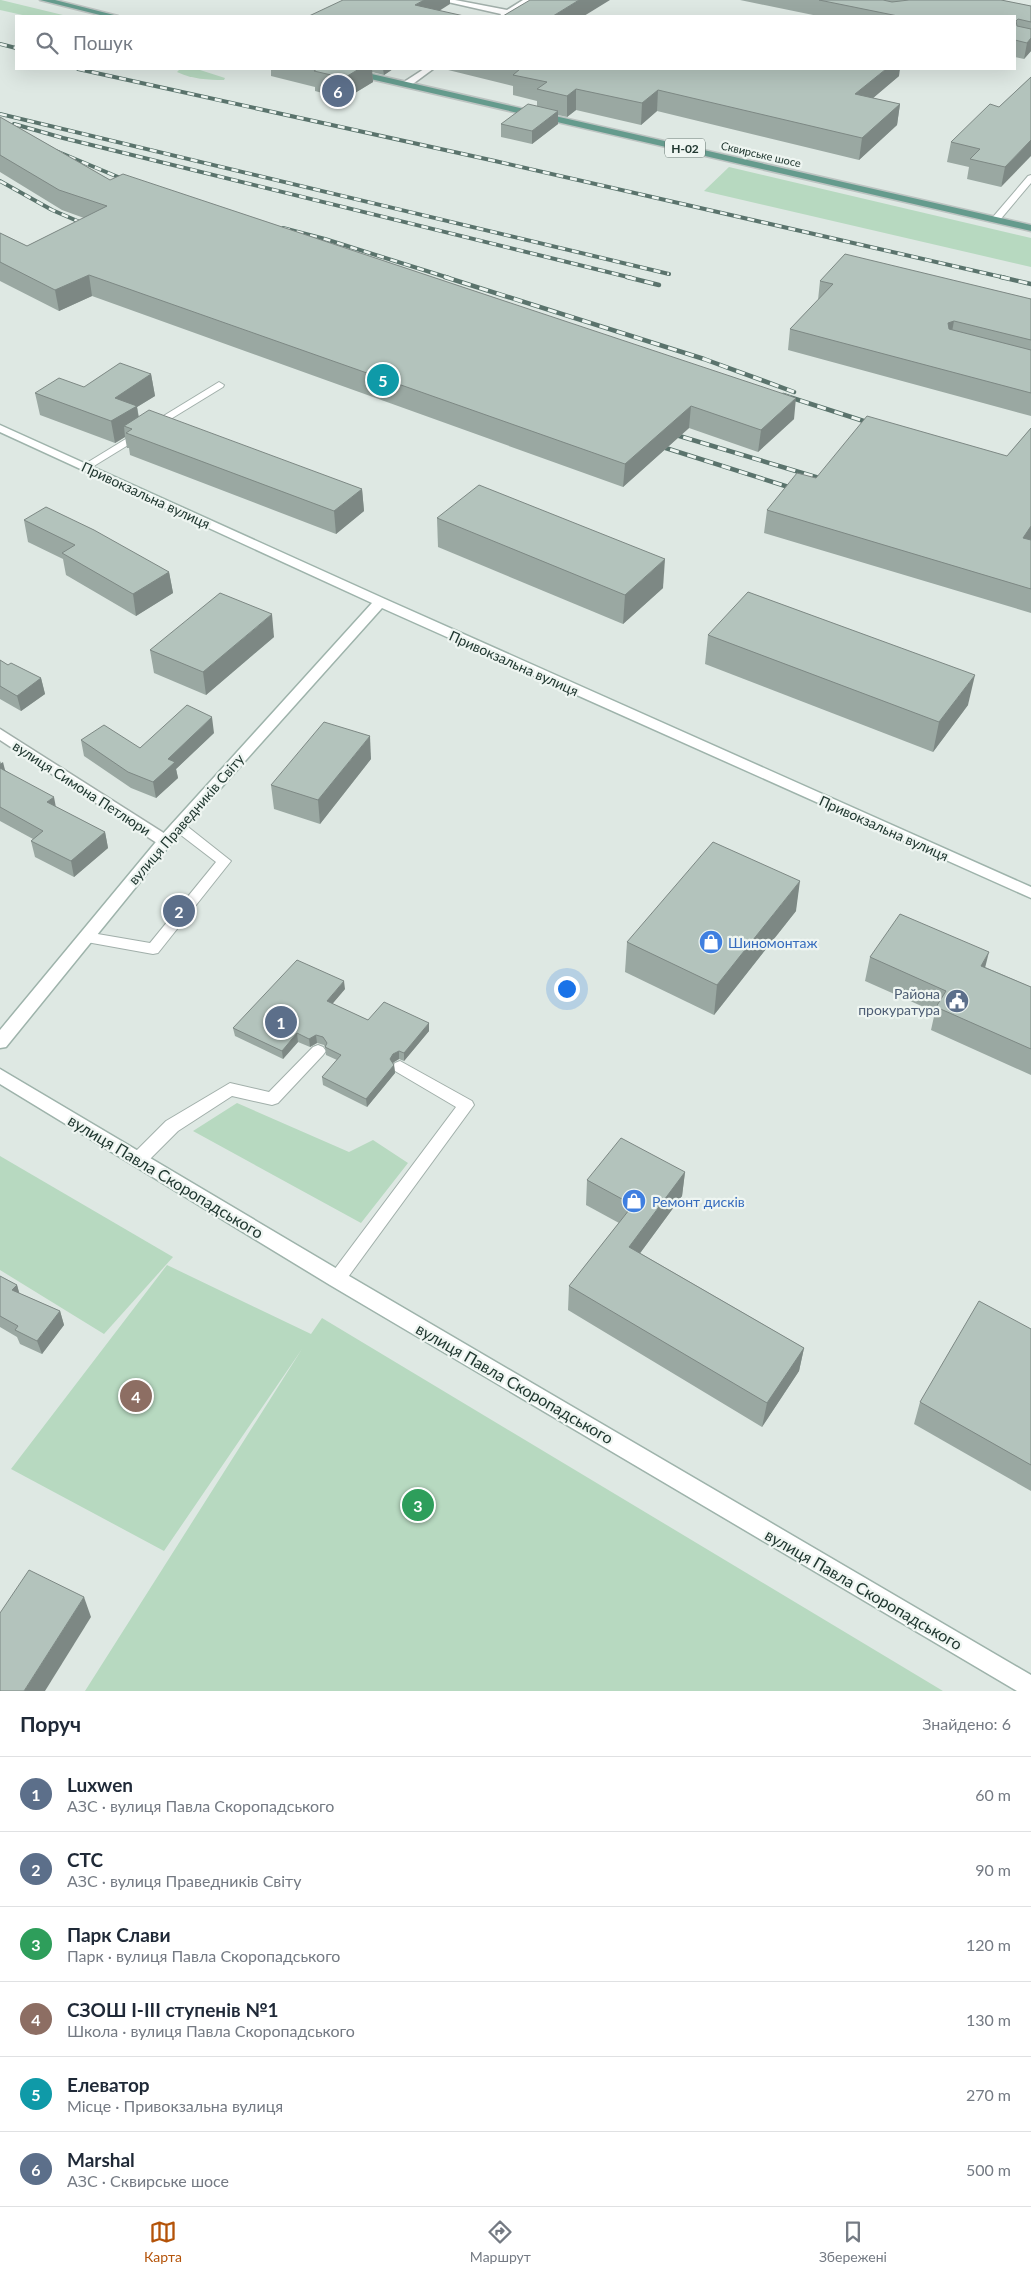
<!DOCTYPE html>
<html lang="uk">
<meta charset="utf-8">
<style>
body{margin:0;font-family:Lato,sans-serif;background:#f2f2f3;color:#1f2937}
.you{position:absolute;left:566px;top:988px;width:18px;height:18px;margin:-12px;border:4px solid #fff;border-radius:50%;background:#1a73e8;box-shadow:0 0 0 8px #1a73e833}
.badge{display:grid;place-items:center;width:32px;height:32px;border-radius:50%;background:#b45309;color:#fff;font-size:16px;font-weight:700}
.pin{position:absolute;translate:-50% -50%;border:2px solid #fff;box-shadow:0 1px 5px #0006}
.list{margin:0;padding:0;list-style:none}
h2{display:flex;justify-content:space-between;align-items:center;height:65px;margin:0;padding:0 20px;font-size:21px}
h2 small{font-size:16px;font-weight:400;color:#747a83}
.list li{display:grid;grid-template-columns:32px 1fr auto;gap:15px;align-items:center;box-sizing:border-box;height:75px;padding:0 20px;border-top:1px solid #e0e1e3}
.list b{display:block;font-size:19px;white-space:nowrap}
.list p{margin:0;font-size:16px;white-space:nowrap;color:#747a83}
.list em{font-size:16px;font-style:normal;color:#747a83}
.icon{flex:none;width:28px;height:28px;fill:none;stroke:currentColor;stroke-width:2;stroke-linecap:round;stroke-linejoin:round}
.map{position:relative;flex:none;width:1031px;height:1691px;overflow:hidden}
.search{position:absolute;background:#fff;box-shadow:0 5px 20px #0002;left:15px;right:15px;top:15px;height:55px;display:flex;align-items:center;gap:12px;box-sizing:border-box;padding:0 18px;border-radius:0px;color:#747a83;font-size:19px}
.sheet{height:515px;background:#fff}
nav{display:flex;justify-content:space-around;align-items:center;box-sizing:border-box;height:70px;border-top:1px solid #e0e1e3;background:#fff;font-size:14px;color:#747a83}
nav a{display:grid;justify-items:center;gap:2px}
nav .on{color:#b45309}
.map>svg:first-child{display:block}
</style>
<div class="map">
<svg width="1031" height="1691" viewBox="0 0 1031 1691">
<rect width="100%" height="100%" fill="#dee8e3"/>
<g fill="#b7d9c0">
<path d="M 0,0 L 1,0 L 67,16 L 27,16 L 0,10 Z"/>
<path d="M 180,69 L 200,70 L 225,78 L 224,80 C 209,80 191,79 177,72 Z"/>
<path d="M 729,167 L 1031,238 L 1031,267 L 704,191 Z"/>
<path d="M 237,1103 L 349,1152 L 373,1140 L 408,1163 L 361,1223 L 193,1131 Z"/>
<path d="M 0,1156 L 173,1257 L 104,1334 L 0,1270 Z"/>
<path d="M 167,1265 L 311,1334 L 322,1318 L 943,1691 L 85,1691 L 302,1349 L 164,1551 L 11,1469 Z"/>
</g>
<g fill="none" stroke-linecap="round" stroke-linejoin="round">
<g stroke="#a1afaa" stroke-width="2">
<g id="lane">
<path d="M 1031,175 L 1031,183 L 999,221 L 993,221 L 993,217 L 1028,176 Z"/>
<path d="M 219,382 L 224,385 L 223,387 L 89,469 L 85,470 L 80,467 Z"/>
<path d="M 178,821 L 183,823 L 231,861 L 158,953 L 153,954 L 81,941 L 79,937 L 81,933 L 86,932 L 150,943 L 216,862 L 173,829 L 171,826 L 173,823 Z"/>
<path d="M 318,1045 L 323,1047 L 326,1051 L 323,1055 L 278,1103 L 272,1105 L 232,1096 L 178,1131 L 145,1164 L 139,1166 L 133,1164 L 131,1159 L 133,1154 L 166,1121 L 230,1083 L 269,1092 L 313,1047 Z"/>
<path d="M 400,1061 L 472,1101 L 474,1105 L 343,1284 L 337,1286 L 331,1284 L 328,1279 L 331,1274 L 456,1107 L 395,1071 L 392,1067 L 395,1063 Z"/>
</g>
</g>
<g stroke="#a1afaa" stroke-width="3">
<g id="street">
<path d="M 439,0 L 455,0 L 507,10 L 523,0 L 532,0 L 509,16 L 500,16 L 501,14 Z"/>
<path d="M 424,69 L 433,69 L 410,86 L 404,86 L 404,82 Z"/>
<path d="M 0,729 L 170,837 L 172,841 L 170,845 L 160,845 L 0,740 Z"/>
</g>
</g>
<g stroke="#9eb3ab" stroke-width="3">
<g id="secondary">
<path d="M 0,425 L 385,599 L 1031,887 L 1031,898 L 382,608 L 170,845 L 6,1047 L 0,1048 L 0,1030 L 160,837 L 372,603 L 0,432 Z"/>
<path d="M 0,1069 L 344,1273 L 1031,1675 L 1031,1691 L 1017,1691 L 330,1285 L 0,1084 Z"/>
</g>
</g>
<g stroke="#bcc3c1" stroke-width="3">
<g id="primary">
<path d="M 40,0 L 55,0 L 118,16 L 104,16 Z"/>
<path d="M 336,69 L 350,69 L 1031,225 L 1031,231 L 340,72 Z"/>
</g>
</g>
<use href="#lane" fill="#fff" fill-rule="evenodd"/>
<use href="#street" fill="#fff" fill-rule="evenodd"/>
<use href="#secondary" fill="#fff" fill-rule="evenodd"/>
<use href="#primary" fill="#659b8d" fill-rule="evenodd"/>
<g stroke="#5a736c" stroke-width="4">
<g id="rail-far1">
<path d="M 0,44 L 16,48"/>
<path d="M 78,69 L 495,161 L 1006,278"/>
<path d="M 0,114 L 669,274"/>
<path d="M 14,124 L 63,138 L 632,278"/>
<path d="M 56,151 L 130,182"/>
<path d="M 0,181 L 52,210 L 89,226"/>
<path d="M 283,228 L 325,239 L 449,278"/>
</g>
</g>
<g stroke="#5a736c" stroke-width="4.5">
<g id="rail">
<path d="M 445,277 L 704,359 L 794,392"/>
<path d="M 627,277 L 659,285"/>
<path d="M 1001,277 L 1031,284"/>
<path d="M 783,395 L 876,425"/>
<path d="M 666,432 L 829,481"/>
<path d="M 653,444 L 798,490"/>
</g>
</g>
<use href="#rail-far1" stroke="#eef5f1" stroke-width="2.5" stroke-dasharray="7" stroke-linecap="butt"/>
<use href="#rail" stroke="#eef5f1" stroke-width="3" stroke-dasharray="9" stroke-linecap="butt"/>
</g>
<g fill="#9aa8a2">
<path d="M 740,0 L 1001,0 L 1031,6 L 1031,51 L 1024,59 L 1015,57 L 1015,16 L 818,16 Z"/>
<path d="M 271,69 L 393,69 L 384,75 L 372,72 L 373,82 L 345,99 L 315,91 L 315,87 L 271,76 Z"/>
<path d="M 444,69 L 743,69 L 899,76 L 873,98 L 900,104 L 897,125 L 859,160 L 657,111 L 641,125 L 576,110 L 567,117 L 558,115 L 558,124 L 532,144 L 501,137 L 501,124 L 537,106 L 537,101 L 513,95 L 513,86 Z"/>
<path d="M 1031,77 L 1001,187 L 967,179 L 969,167 L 947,162 L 951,142 L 999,107 Z"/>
<path d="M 0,117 L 110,180 L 794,419 L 758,452 L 689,428 L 623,487 L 92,296 L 59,311 L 0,281 L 0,233 L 27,246 L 84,218 L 62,210 L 0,172 Z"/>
<path d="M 820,281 L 1031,299 L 1031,416 L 788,350 L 790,329 L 818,300 Z"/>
<path d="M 151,374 L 155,396 L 137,407 L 139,417 L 362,489 L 364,511 L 336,534 L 130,455 L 129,448 L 127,448 L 125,437 L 115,443 L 40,415 L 35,393 L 84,387 Z"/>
<path d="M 1031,428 L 1031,613 L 764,533 L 767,510 L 816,478 L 1007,456 Z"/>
<path d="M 437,518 L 663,588 L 623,624 L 438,547 Z"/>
<path d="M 24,520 L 169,572 L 173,593 L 136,616 L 66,575 L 63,559 L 28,542 Z"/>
<path d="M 708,635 L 968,705 L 933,752 L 705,664 Z"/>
<path d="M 274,637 L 206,695 L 154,673 L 150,650 Z"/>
<path d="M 0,660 L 8,665 L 41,678 L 45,694 L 21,711 L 0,699 Z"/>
<path d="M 214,733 L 176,769 L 178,778 L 156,798 L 131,788 L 84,756 L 81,740 L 140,748 Z"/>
<path d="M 371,759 L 320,824 L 274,809 L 271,785 Z"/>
<path d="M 0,761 L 5,770 L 56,807 L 105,832 L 108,848 L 74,877 L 35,857 L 31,841 L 33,839 L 0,821 Z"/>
<path d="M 796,911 L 714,1015 L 625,972 L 627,942 Z"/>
<path d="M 870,957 L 985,967 L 1031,987 L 1031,1075 L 931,1030 L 935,1012 L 865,981 Z"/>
<path d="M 345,989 L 332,1004 L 368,1020 L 429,1031 L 404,1061 L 399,1059 L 394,1062 L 393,1063 L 394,1065 L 395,1073 L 367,1107 L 323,1085 L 322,1077 L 337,1060 L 326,1055 L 325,1047 L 324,1045 L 317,1043 L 310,1047 L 298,1042 L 283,1059 L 235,1036 L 233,1028 Z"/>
<path d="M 685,1172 L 682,1196 L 640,1253 L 804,1348 L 799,1371 L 762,1427 L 568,1310 L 569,1286 L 619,1223 L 586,1205 L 587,1180 Z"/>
<path d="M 0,1276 L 17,1285 L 19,1293 L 60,1311 L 64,1325 L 42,1354 L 20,1344 L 17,1337 L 0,1327 Z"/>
<path d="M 1031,1329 L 1031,1491 L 914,1424 L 920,1402 Z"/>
</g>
<g fill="#7d8884">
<path d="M 424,0 L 450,0 L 450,4 L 431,16 L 415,5 Z"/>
<path d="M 579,0 L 610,0 L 584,16 L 553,16 Z"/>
<path d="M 1031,38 L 1031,51 L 1024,59 L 1027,43 Z"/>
<path d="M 359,69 L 372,69 L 373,82 L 345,99 L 344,78 Z"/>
<path d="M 383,69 L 393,69 L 384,75 Z"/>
<path d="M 886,69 L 900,69 L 899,76 L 853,115 L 855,94 Z"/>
<path d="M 576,89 L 576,110 L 567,117 L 567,96 Z"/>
<path d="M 658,90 L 657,111 L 641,125 L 642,103 Z"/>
<path d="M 900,104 L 897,125 L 859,160 L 862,138 Z"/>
<path d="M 558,111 L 558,124 L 532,144 L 532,131 Z"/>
<path d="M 1031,140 L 1031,156 L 1001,187 L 1005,167 Z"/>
<path d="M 89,275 L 92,296 L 59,311 L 55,290 Z"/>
<path d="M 954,321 L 950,342 L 948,323 Z"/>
<path d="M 151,374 L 155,396 L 137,407 L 140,428 L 132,429 L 124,426 L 125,437 L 115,443 L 111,421 L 115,398 Z"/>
<path d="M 796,398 L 794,419 L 758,452 L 761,430 Z"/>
<path d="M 691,406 L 689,428 L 623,487 L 625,464 Z"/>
<path d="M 362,489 L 364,511 L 336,534 L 334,511 Z"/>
<path d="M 1031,526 L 1031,541 L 1023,538 Z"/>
<path d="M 665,559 L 663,588 L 623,624 L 625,595 Z"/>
<path d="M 169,572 L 173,593 L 136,616 L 133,594 Z"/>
<path d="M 272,614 L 274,637 L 206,695 L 203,672 Z"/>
<path d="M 975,675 L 968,705 L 933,752 L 939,722 Z"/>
<path d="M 41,678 L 45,694 L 21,711 L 17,696 Z"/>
<path d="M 212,717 L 214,733 L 176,769 L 178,778 L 156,798 L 153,782 L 168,759 Z"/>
<path d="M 370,736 L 371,759 L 320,824 L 318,800 Z"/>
<path d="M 3,762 L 7,778 L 0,776 L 0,764 Z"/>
<path d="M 54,797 L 57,813 L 47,802 Z"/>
<path d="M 105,832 L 108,848 L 74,877 L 71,861 Z"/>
<path d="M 800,881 L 796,911 L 714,1015 L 717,985 Z"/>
<path d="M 989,952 L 983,976 L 981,966 Z"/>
<path d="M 344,981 L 345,989 L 328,1009 L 327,1001 Z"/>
<path d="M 429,1023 L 429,1031 L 404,1061 L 404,1053 Z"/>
<path d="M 297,1033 L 298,1042 L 283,1059 L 282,1051 Z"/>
<path d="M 316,1035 L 317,1043 L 310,1047 L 309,1039 Z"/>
<path d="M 399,1051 L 399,1059 L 394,1062 L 390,1067 L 390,1059 L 393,1054 Z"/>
<path d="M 394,1065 L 395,1073 L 367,1107 L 366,1099 Z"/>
<path d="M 685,1172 L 682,1196 L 627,1271 L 629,1247 Z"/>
<path d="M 17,1285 L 21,1299 L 12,1290 Z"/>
<path d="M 60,1311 L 64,1325 L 42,1354 L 37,1341 Z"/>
<path d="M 804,1348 L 799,1371 L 762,1427 L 767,1403 Z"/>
<path d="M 84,1597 L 91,1617 L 45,1691 L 24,1691 Z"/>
</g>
<g fill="#b3c3bc" stroke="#7d8884">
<path d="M 343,0 L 424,0 L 415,5 L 464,16 L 309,16 Z"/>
<path d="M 530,0 L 579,0 L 553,16 L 503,16 Z"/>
<path d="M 819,0 L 883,0 L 892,2 L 909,0 L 1001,0 L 1031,6 L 1031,22 L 1018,19 L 1016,21 L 1017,26 L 1031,29 L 1031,38 L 1027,43 L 1015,40 L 1015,16 L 898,16 Z"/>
<path d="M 317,69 L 359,69 L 344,78 L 314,71 Z"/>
<path d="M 520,69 L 886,69 L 855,94 L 900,104 L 862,138 L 658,90 L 642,103 L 576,89 L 567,96 L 537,89 L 547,82 L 513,75 Z"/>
<path d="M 1031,77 L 1031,140 L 1005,167 L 970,159 L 980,149 L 951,142 L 990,104 L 999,107 Z"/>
<path d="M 528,104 L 558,111 L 532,131 L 501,124 Z"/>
<path d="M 0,117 L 110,180 L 123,174 L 796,398 L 761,430 L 691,406 L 625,464 L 89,275 L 55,290 L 0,262 L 0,233 L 27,246 L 107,206 L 59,190 L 0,155 Z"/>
<path d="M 845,254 L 1031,299 L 1031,340 L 954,321 L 948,323 L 949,329 L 1031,350 L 1031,393 L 790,329 L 833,284 L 820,281 Z"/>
<path d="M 120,363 L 151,374 L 115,398 L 137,406 L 111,421 L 35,393 L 59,378 L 84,387 Z"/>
<path d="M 149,410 L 362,489 L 334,511 L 126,433 L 132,429 L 124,426 Z"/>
<path d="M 867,416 L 1007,456 L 1031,428 L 1031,526 L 1023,538 L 1031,540 L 1031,589 L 767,510 L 797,473 L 816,478 Z"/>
<path d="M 479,485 L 665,559 L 625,595 L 437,518 Z"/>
<path d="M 46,507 L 94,530 L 169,572 L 133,594 L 62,553 L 75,545 L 24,520 Z"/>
<path d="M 748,592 L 975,675 L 939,722 L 708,635 Z"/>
<path d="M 220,593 L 272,614 L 203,672 L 150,650 Z"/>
<path d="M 0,660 L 8,665 L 11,663 L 41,678 L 17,696 L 0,686 Z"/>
<path d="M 187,705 L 212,717 L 168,759 L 175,762 L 153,782 L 128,772 L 81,740 L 104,725 L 140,748 Z"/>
<path d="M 324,722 L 370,736 L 318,800 L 271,785 Z"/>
<path d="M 0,768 L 54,797 L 47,802 L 105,832 L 71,861 L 31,841 L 43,831 L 0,807 Z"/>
<path d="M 713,842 L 800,881 L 717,985 L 627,942 Z"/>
<path d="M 900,914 L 989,952 L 981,966 L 1031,987 L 1031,1049 L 936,1007 L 946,991 L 870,957 Z"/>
<path d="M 297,960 L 344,981 L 327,1001 L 368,1020 L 384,1002 L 429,1023 L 404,1053 L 399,1051 L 393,1054 L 390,1059 L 394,1065 L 366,1099 L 322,1077 L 341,1055 L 325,1047 L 327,1043 L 323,1037 L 316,1035 L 309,1039 L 297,1033 L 282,1051 L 233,1028 Z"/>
<path d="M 621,1138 L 685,1172 L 629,1247 L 804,1348 L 767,1403 L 569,1286 L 633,1205 L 587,1180 Z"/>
<path d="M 0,1276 L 17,1285 L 12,1290 L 60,1311 L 37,1341 L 15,1330 L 18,1326 L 0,1316 Z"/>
<path d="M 979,1301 L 1031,1329 L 1031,1465 L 920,1402 Z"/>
<path d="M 29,1570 L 84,1597 L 24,1691 L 0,1691 L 0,1613 Z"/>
</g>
<defs>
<g id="shop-disc" transform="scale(1.25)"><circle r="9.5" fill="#3f7fe0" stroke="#eef5f1"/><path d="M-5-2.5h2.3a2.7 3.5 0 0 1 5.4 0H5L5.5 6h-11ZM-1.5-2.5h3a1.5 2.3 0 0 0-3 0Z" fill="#fff"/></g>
<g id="civic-disc" transform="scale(1.25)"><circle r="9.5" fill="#5c6f8a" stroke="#eef5f1"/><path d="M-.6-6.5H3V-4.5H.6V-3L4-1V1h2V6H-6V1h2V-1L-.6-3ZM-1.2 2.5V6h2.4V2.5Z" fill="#fff"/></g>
</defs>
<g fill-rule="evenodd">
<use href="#shop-disc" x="711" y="942"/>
<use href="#civic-disc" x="957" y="1001"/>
<use href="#shop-disc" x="634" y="1201"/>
</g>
<g text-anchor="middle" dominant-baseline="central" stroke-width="4.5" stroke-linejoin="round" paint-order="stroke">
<g font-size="11" fill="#203730" stroke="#eef5f1">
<text transform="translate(761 154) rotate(13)">Сквирське шосе</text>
</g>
<rect fill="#eef5f1" stroke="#5e706a" stroke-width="1" x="665" y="138.5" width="40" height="19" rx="4"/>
<g font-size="12" font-weight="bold" fill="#203730">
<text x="685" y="148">Н-02</text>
</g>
<g font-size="14" fill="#203730" stroke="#eef5f1">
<text transform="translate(146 495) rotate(25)">Привокзальна вулиця</text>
<text transform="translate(514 663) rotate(24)">Привокзальна вулиця</text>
<text transform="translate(82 788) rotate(33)">вулиця Симона Петлюри</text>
<text transform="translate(186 819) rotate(-49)">вулиця Праведників Світу</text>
<text transform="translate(884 828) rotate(24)">Привокзальна вулиця</text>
</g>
<g font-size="14" fill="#366cbe" stroke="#eef5f1" text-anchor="start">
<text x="728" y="942">Шиномонтаж</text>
<text x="652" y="1201">Ремонт дисків</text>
</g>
<g font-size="14" fill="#4e5e75" stroke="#eef5f1" text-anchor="end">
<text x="940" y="993">Района<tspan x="940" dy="16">прокуратура</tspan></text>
</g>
<g font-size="16" fill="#203730" stroke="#eef5f1">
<text transform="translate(166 1176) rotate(31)">вулиця Павла Скоропадського</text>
<text transform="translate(515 1383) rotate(30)">вулиця Павла Скоропадського</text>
<text transform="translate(864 1589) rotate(30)">вулиця Павла Скоропадського</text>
</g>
</g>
</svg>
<div class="you"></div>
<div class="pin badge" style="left:281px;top:1022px;background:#5c6f8a">1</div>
<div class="pin badge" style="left:179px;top:911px;background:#5c6f8a">2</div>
<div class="pin badge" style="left:418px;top:1505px;background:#2e9e5b">3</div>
<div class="pin badge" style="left:136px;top:1396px;background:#8d6e63">4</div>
<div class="pin badge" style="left:383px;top:380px;background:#0f9aa8">5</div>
<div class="pin badge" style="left:338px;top:91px;background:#5c6f8a">6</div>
<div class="search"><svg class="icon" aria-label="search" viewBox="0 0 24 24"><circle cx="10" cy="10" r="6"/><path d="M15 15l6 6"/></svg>Пошук</div>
</div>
<section class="sheet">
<h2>Поруч<small>Знайдено: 6</small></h2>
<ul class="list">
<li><span class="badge" style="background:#5c6f8a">1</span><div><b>Luxwen</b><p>АЗС · вулиця Павла Скоропадського</p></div><em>60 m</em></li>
<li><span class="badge" style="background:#5c6f8a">2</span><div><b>СТС</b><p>АЗС · вулиця Праведників Світу</p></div><em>90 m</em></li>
<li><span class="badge" style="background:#2e9e5b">3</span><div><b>Парк Слави</b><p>Парк · вулиця Павла Скоропадського</p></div><em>120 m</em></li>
<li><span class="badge" style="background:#8d6e63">4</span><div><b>СЗОШ І-ІІІ ступенів №1</b><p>Школа · вулиця Павла Скоропадського</p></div><em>130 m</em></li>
<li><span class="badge" style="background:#0f9aa8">5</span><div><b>Елеватор</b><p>Місце · Привокзальна вулиця</p></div><em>270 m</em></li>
<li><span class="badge" style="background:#5c6f8a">6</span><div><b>Marshal</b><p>АЗС · Сквирське шосе</p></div><em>500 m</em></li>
</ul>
</section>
<nav>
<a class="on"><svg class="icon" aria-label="map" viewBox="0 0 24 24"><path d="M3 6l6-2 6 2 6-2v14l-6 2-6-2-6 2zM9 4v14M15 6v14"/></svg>Карта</a>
<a><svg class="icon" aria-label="directions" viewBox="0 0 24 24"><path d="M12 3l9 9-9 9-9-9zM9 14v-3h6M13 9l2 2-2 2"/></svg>Маршрут</a>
<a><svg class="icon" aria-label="saved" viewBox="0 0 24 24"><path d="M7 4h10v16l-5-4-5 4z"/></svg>Збережені</a>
</nav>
